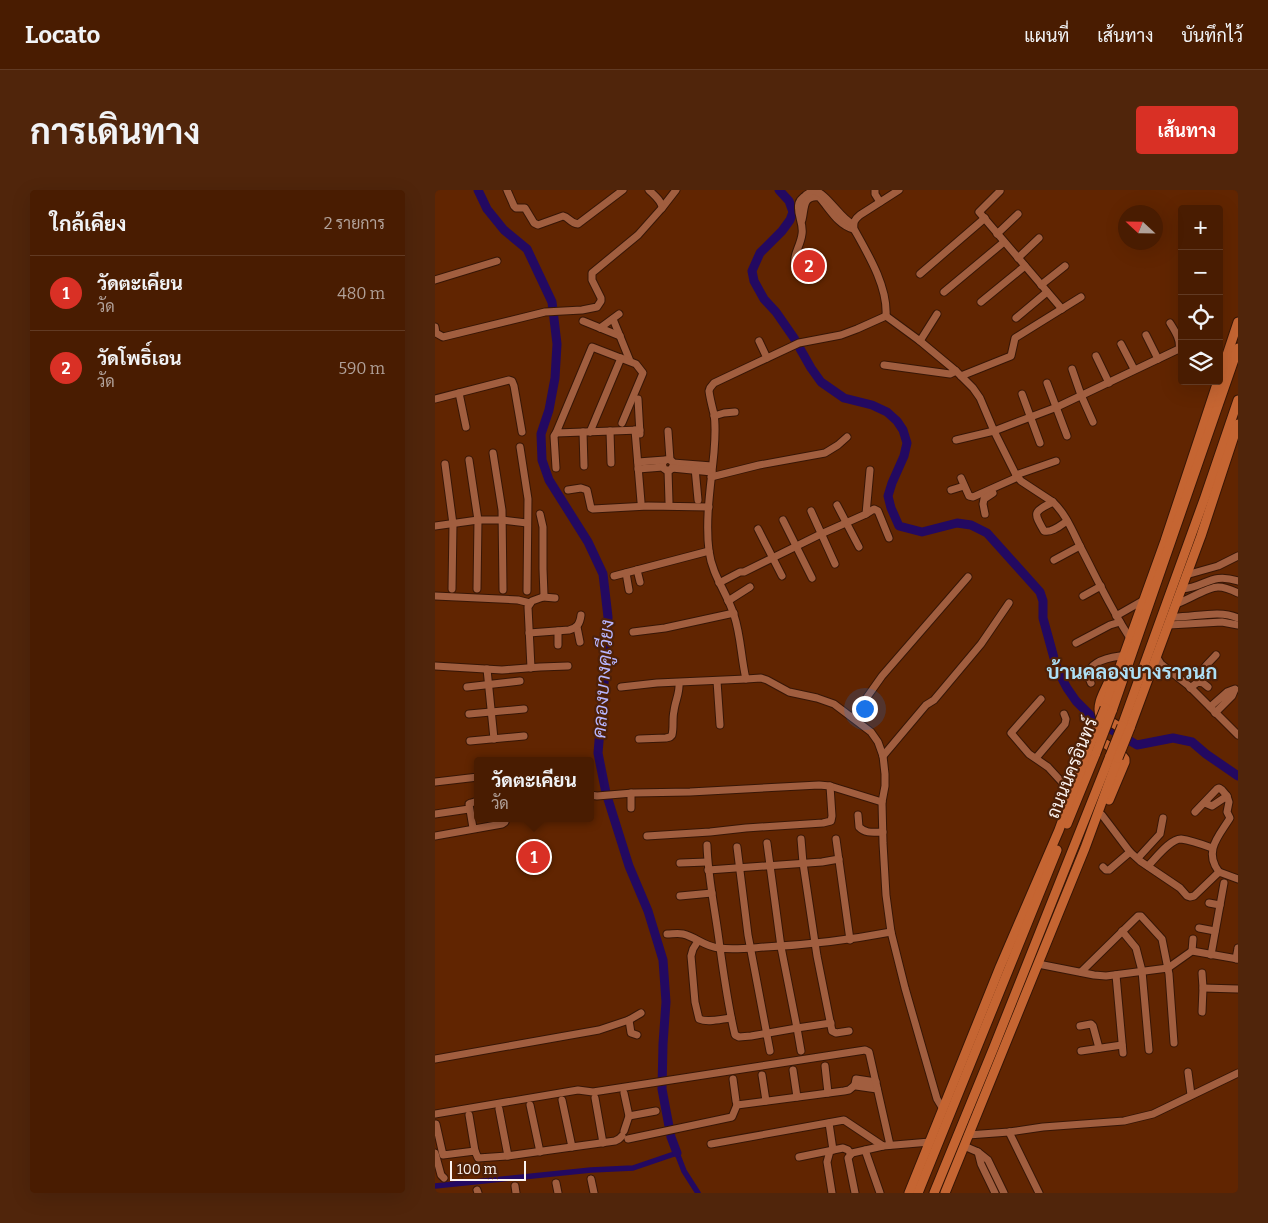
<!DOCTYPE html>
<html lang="th">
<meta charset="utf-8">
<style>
body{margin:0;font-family:Bitter,Sarabun,serif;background:#50250b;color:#f1f3f6}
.controls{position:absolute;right:15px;top:15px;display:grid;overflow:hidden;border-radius:5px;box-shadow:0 5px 20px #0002}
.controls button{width:45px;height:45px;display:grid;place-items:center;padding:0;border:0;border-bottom:1px solid #613a23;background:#491c01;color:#f1f3f6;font:25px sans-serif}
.compass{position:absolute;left:683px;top:15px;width:45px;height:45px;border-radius:50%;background:#491c01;box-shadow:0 5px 20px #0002;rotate:292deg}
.scale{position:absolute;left:15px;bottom:12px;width:76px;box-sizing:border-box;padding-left:5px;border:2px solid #fbf3f0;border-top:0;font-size:14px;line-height:18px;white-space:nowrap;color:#fbf3f0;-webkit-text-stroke:4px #4e2007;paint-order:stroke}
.you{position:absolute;left:429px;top:518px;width:18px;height:18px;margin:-12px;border:4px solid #fff;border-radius:50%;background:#1a73e8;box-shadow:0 0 0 8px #1a73e833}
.badge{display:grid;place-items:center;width:32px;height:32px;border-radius:50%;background:#d93025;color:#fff;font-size:16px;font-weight:700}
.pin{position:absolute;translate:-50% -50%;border:2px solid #fff;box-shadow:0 1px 5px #0006}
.popup{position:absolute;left:39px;top:567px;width:120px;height:65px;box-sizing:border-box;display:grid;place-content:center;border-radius:5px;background:#491c01;filter:drop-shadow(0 1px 4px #0005);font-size:16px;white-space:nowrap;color:#b1a199}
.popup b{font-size:19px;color:#f1f3f6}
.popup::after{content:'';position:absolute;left:50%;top:100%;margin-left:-10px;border:10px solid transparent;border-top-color:#491c01}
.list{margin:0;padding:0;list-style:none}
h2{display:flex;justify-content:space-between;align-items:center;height:65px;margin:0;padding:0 20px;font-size:21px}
h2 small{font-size:16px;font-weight:400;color:#b1a199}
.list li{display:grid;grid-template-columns:32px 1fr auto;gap:15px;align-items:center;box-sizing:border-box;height:75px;padding:0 20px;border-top:1px solid #613a23}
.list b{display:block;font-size:19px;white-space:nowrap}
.list p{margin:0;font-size:16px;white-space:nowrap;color:#b1a199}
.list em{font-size:16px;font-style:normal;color:#b1a199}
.icon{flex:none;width:28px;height:28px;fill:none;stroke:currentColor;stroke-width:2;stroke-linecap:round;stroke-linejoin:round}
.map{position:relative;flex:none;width:803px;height:1003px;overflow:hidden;border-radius:5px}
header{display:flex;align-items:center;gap:30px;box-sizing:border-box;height:70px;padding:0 25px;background:#491c01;border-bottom:1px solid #613a23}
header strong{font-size:24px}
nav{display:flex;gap:28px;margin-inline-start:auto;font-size:18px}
.intro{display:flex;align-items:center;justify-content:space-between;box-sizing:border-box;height:120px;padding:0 30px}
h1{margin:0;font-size:35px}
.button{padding:12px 22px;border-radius:5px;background:#d93025;color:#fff;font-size:18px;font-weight:700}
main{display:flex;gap:30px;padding:0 30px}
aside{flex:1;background:#491c01;border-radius:5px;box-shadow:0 5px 20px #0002}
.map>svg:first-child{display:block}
</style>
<header>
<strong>Locato</strong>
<nav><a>แผนที่</a><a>เส้นทาง</a><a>บันทึกไว้</a></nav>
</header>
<div class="intro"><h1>การเดินทาง</h1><a class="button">เส้นทาง</a></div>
<main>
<aside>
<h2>ใกล้เคียง<small>2 รายการ</small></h2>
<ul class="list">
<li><span class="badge">1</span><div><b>วัดตะเคียน</b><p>วัด</p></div><em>480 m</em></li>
<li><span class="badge">2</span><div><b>วัดโพธิ์เอน</b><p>วัด</p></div><em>590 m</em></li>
</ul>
</aside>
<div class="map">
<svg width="803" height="1003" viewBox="0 0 803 1003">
<rect width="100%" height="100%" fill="#612501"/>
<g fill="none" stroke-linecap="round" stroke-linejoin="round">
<path stroke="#230961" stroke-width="5.5" d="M 0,996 L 156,980 L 198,978 L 242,963 L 249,981 L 263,1003"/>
<g stroke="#230961" stroke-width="9">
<path d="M 43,0 L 52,19 L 69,40 L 92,59 L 117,112 L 122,154 L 120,188 L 114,220 L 106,244 L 107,270 L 114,290 L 153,352 L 168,384 L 173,427 L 169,494 L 163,563 L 171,603 L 194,676 L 213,721 L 228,770 L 231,812 L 228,854 L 227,899 L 236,947 L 242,963"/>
<path d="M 344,0 L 354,11 L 358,22 L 355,30 L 347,41 L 325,63 L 317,81 L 319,91 L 329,109 L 341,122 L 359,148 L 376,178 L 386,192 L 409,208 L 437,215 L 452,222 L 462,231 L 468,240 L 472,253 L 469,266 L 457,293 L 453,306 L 456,318 L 464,336 L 487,342 L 522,333 L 536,335 L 552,343 L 605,402 L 608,411 L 608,428 L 619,468 L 623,481 L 632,498 L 641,511 L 660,530 L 702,555 L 738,548 L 757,552 L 771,564 L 803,586"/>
</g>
<g stroke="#371606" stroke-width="9">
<g id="minor">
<path d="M 72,0 L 79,16 L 81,18 L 90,18 L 99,33 L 103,35 L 128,26 C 134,27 135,33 143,34 L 188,0"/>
<path d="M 440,0 L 440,4 L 445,12"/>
<path d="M 565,1 L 544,22 L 627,119"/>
<path d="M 227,18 L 241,0"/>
<path d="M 367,30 C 370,19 367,5 384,7 C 395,19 402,34 418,39"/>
<path d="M 562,44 L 583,24"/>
<path d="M 583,68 L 604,48"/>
<path d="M 365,83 C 353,68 365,60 367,44 C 369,33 361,24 364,13 C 365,9 368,8 371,5 C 373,4 376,1 378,1 C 390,0 406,30 418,34"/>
<path d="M 485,84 L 550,28"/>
<path d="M 0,90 L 62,71"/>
<path d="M 606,95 L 630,76"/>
<path d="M 509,102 L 569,52"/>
<path d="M 546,112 L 590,76"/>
<path d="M 451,126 L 422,139 L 406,145 L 364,153 L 279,193 L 275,198 L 274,201 C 275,209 277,216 279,224 C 281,236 280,250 279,262 C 276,295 270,328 274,361 C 277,385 292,403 299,425 C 306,446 306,468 311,489 L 326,488 L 332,490 L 354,502 L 382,508 L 399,514 L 436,542 L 443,552 L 448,566 L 450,584 L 450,596 L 447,612 L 448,653 L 451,705 L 456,742 L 470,798 L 502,909 L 508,919"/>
<path d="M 451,126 L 485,151 L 521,181 L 538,198 L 545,208 L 559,241 L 581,285 L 586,291 L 618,312 C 632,325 639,345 648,362 C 663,391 677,421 695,448"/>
<path d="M 451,126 C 453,97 433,64 419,39 C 418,32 420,29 425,25 L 464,0"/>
<path d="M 581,128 L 612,102"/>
<path d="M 178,129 L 195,171"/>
<path d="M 148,131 L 185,146"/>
<path d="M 0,137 L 1,143 L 8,147 L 110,122 L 147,120 L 162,117 L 166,111 L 166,108 L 157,90 L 157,83 L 203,45 L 227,18 C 227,11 219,5 214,0"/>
<path d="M 165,138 L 184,124"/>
<path d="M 711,145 L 723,169"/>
<path d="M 324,151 L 332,168"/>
<path d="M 485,151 L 502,124"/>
<path d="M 686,154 L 699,179"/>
<path d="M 661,166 L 674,193"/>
<path d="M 449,175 L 515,184 L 521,181"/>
<path d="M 637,179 L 646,205 L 658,232"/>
<path d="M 526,186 L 576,166 L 580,148 L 646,107"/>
<path d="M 612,193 L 632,246"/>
<path d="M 24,203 L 31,237"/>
<path d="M 587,204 L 605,253"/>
<path d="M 0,209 L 74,190 L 77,191 L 79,196 L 87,242"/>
<path d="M 203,209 L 205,244"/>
<path d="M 279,226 L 289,223 L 300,222"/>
<path d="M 187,233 L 208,183 L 201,174 L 157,157 L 121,243 L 205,240"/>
<path d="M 200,240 L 206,312"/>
<path d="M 175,241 L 176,273"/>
<path d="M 233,241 L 235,270"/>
<path d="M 148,242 L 149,276"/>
<path d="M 155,242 L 186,168"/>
<path d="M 521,250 L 559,241 L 622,217 L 744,159 C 746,150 740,141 735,133"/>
<path d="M 85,257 L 93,309 L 92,401"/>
<path d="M 58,263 L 67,320 L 68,400"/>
<circle cx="233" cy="275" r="5.5"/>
<path d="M 34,270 L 43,330 L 42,399"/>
<path d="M 203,272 L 230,270"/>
<path d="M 238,273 L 277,276"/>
<path d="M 10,274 L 18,334 L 17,399"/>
<path d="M 121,278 L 119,246 L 121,243"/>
<path d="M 237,278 L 277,282"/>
<path d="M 260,278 L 263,310"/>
<path d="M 203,279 L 228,277"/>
<path d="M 233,280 L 234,312"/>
<path d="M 581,285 L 621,271"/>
<path d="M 276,287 L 324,275 L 390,263 L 403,255 L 412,247"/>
<path d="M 526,288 L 534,306 L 538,307 L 583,287"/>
<path d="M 133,300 L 146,298 L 152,300 L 156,318 L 158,319 L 213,316 L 274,317"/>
<path d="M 516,300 L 529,296"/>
<path d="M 618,312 C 598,322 598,322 609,341 C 617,343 626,335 632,331"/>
<path d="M 402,315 L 424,357"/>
<path d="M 376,321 L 400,374"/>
<path d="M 431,324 L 439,319 L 443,321 L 454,348"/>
<path d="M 550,324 L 548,314 L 549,309 L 558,303"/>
<path d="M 348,330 L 377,388"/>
<path d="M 0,336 L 43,330 L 67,330 L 92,333"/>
<path d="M 323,339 L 347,386"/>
<path d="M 619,370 L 645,356"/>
<path d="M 202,380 L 205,392"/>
<path d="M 191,383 L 194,400"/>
<path d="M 751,385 L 783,376 L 803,366"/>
<path d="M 179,386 L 274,361"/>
<path d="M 284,393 L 305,382 L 309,382 L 386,344 L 431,324 L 435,280"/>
<path d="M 747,399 C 771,397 776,382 803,391"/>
<path d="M 0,406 L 83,410 L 95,413"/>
<path d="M 648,406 L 666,396"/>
<path d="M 108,407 L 120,408"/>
<path d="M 293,411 L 315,397"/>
<path d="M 741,414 C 753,410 773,397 783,397 C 790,397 797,400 803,403"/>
<path d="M 681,426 L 709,410"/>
<path d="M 736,427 C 757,428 784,419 803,428"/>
<path d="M 734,435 L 787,432 L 803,435"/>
<path d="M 142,437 L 145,452"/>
<path d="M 123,441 L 123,455"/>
<path d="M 198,442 L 230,438 L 299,423"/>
<path d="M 94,443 L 134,440 C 142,438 145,434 146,425"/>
<path d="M 641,453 L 675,435 L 685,432"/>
<path d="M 721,466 L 726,474 L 754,496 L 803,545"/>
<path d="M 0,476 L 67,480 L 105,477 L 133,476"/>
<path d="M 96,478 L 93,417 L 97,411 L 108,407 L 109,405 L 108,379 L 108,337 L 105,324"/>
<path d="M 52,479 L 59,549"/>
<path d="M 282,491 L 285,535"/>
<path d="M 764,492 C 763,481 774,473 781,465"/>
<path d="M 656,493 C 647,474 670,468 685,466"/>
<path d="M 32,497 L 85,491"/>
<path d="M 186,497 L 222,493 L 311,489"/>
<path d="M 755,498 L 763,492 L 768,493 L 773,497"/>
<path d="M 606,509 L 576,543 L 594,564 L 613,577 L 635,601"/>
<path d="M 775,517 L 792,502 L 800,499 L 797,506 L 780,523"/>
<path d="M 34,524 L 89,519"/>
<path d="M 418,527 L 447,486 L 533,387"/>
<path d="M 204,549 L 231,548 L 235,547 L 237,545 C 239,537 237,529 239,521 C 240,511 245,503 244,493"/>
<path d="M 35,551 L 89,546"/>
<path d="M 448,566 L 491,515 L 499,510 L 546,454 L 574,413"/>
<path d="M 601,568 L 630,534 L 631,529 L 629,524"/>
<path d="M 0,592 L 43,587"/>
<path d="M 196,603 L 196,618"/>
<path d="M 155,605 L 162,606 L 198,603 L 255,602 L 384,595 L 395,596 L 447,612"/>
<path d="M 770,613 L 777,616 L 792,606 L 794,612 L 792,622 L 795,628 C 784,646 768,661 784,682"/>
<path d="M 760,622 L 782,599 L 784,598 L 787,600 L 792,606"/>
<path d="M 0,624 L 34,619"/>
<path d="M 423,625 L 424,637 C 431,644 439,642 448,642"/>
<path d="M 667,625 L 695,662 L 705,671 L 745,698 L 752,706 L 755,707 L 759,706 L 784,682 L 803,689"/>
<path d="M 38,638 L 34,614 L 36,613 L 43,611"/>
<path d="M 0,646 L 67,634 L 70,632 L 71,628"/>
<path d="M 212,646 L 275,642 L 311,638 L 388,633 L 396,631 L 397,626 L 395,596"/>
<path d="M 366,649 L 368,673 L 382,766 L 397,841 L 401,843 L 414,841"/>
<path d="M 401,649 L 415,750"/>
<path d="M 332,653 L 346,757 L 362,838 L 366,861"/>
<path d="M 272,655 C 273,690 281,724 285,758 C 289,787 293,816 300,845 L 304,847 L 316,846 L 362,838 L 396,833"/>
<path d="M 302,657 L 313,745 L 335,861"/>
<path d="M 703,668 L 725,644 L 728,628"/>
<path d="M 245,673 L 272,672"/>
<path d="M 713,676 C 721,668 735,649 746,649 C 755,650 769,655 777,658"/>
<path d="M 668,677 L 671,680 L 674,680 L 695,662"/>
<path d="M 273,680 L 387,672 L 404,669"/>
<path d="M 245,706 L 277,703"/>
<path d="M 774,713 L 785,715"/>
<path d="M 764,738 L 780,741"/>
<path d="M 687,741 L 701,758 L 707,781 L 714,860"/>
<path d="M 232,744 C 237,744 243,743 248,744 C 261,747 270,757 284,758 C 299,760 315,758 330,757 C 373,755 414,750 456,742"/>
<path d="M 263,751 L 258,759 L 256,766 L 260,812 L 264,829 C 273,833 286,829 296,828"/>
<path d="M 757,761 L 758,749"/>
<path d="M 776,765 L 789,693"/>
<path d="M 801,769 L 803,758"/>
<path d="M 603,774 L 659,785 L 671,786 L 733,778 L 757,761 L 803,769"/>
<path d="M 646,782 L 703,726 L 706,726 L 727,749 L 734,784 L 739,853"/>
<path d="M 681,785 L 688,863"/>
<path d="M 768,798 L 803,799"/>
<path d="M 767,822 L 768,798 L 767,783"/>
<path d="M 194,830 L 196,843 L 202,845"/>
<path d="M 645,836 L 656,834 L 658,836 L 664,858"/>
<path d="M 646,861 L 687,855"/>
<path d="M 0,869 L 164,840 L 194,830 L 206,823"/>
<path d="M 390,876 L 393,903"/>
<path d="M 358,880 L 362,907"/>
<path d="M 753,882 L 756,905"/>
<path d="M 327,885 L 331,911"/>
<path d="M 298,889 L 301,911 L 302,915"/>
<path d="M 441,892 L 421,889 L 420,894 L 421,896 L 442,899"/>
<path d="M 189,903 L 194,926 L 189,941"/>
<path d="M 160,908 L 168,953"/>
<path d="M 127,910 L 137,957"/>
<path d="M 95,915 L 105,962"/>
<path d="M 64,919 L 73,966"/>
<path d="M 0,924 L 143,900 L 158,902 L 430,860 L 434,862 L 455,955"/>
<path d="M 34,925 L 40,961"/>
<path d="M 194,926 L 221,921"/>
<path d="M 394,933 L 398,960"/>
<path d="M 1,934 L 8,965 L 40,961 L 43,968 L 72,966 L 180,951 L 184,949 L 187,946"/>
<path d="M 574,942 L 604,1003"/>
<path d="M 533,945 L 574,942 L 608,937 L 689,931 L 718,924 L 803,883"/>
<path d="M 193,949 L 297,927 L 302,915 L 409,901 L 414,900 L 420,895"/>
<path d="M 276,954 L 409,930 L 448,956 L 495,952"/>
<path d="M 529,956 L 543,962 L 553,970 L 569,1003"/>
<path d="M 430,960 L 445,1003"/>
<path d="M 395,961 L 392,972 L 397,1003"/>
<path d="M 543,962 L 546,974 L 560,1003"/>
<path d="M 0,963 L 6,985 L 9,988"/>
<path d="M 364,967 L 408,958 L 413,960 L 416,964"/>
<path d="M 156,989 L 159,1003"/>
<path d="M 121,993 L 123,1003"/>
<path d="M 80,996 L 81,1003"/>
<path d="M 42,1000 L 43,1003"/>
<path d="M 420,1003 L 413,968 L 417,963 L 448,956"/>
</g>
</g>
<g stroke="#371606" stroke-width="11">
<g id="major">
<path d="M 784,189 L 803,132"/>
<path d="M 674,491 C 670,501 661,514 665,525 L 689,540"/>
<path d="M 670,518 L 730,351 L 783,191"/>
<path d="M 677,521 L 803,158"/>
<path d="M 687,536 L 770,307 L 803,210"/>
<path d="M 695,538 L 766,346 L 803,234"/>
<path d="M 660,547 L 686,564 L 690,569 L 690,572 L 674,610"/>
<path d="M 632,634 L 661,563"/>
<path d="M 474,1003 L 565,777 L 624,640 L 653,560"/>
<path d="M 483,1003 L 622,660"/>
<path d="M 499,1003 L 559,857 L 675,566"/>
<path d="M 510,1003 L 650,658 L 683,568"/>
</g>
</g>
<use href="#minor" stroke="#a15e3f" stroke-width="7"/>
<use href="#major" stroke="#c56532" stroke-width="9"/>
<g stroke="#371606" stroke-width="11" stroke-linecap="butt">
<g id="major-bridge">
<path d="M 653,560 L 670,518"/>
<path d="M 661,563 L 677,521"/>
<path d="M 675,566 L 687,536"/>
<path d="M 683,568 L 695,538"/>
</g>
</g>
<use href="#major-bridge" stroke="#c56532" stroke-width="9"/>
</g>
<g text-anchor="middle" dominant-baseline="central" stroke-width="4.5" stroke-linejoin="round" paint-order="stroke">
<g font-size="18" fill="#fbf3f0" stroke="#4e2007">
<text transform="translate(637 578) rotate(-68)">ถนนนครอินทร์</text>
</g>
<g font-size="19" font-style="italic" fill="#b7b5fd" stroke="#4e2007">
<text transform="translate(168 489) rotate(-86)">คลองบางคูเวียง</text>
</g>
<g font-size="20" font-weight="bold" fill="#ade0f6" stroke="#4e2007">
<text x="697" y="482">บ้านคลองบางราวนก</text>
</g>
</g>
</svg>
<div class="controls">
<button>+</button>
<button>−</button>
<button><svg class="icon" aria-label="locate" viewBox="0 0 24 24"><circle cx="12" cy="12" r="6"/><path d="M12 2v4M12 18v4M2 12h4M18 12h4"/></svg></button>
<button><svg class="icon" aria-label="layers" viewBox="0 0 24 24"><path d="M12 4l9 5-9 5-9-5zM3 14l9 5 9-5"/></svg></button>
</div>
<svg class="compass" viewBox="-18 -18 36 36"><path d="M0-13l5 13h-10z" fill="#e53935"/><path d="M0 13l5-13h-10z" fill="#b1a199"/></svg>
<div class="scale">100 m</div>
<div class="you"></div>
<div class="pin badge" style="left:99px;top:667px">1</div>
<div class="popup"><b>วัดตะเคียน</b>วัด</div>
<div class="pin badge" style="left:374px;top:76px">2</div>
</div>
</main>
